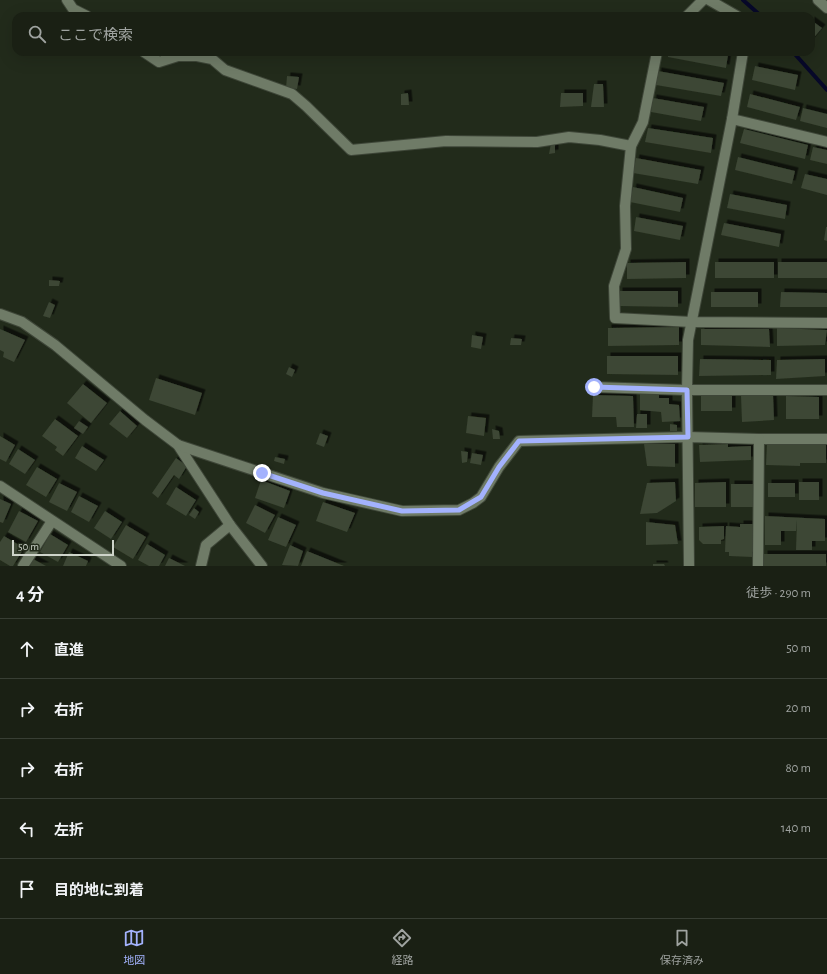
<!DOCTYPE html>
<html lang="ja">
<meta charset="utf-8">
<style>
body{margin:0;font-family:"Alegreya Sans","Noto Sans JP",sans-serif;background:#272d22;color:#f1f3f6}
.scale{position:absolute;left:12px;bottom:10px;width:102px;box-sizing:border-box;padding-left:4px;border:2px solid #ced4ca;border-top:0;font-size:11px;line-height:14px;white-space:nowrap;color:#ced4ca;-webkit-text-stroke:3px #222b1b;paint-order:stroke}
.stop{position:absolute;width:12px;height:12px;margin:-9px;border:3px solid #a3b2fd;border-radius:50%;background:#fff}
.stop.end{background:#a3b2fd;border-color:#fff;box-shadow:0 1px 4px #0008}
.list{margin:0;padding:0;list-style:none}
h2{display:flex;justify-content:space-between;align-items:center;height:52px;margin:0;padding:0 16px;font-size:17px}
h2 small{font-size:13px;font-weight:400;color:#9fa3a0}
.list li{display:grid;grid-template-columns:26px 1fr auto;gap:12px;align-items:center;box-sizing:border-box;height:60px;padding:0 16px;border-top:1px solid #383e34}
.list b{display:block;font-size:15px;white-space:nowrap}
.list em{font-size:13px;font-style:normal;color:#9fa3a0}
.icon{flex:none;width:22px;height:22px;fill:none;stroke:currentColor;stroke-width:2;stroke-linecap:round;stroke-linejoin:round}
.map{position:relative;flex:none;width:827px;height:566px;overflow:hidden}
.search{position:absolute;background:#1a2014;box-shadow:0 4px 16px #0002;left:12px;right:12px;top:12px;height:44px;display:flex;align-items:center;gap:10px;box-sizing:border-box;padding:0 14px;border-radius:12px;color:#9fa3a0;font-size:15px}
.sheet{height:352px;background:#1a2014}
nav{display:flex;justify-content:space-around;align-items:center;box-sizing:border-box;height:56px;border-top:1px solid #383e34;background:#1a2014;font-size:11px;color:#9fa3a0}
nav a{display:grid;justify-items:center;gap:2px}
nav .on{color:#a3b2fd}
.map>svg:first-child{display:block}
</style>
<div class="map">
<svg width="827" height="566" viewBox="0 0 827 566">
<defs>
<filter id="shadow"><feDropShadow dx="3.5" dy="-3.5" stdDeviation="0" flood-color="#0009"/></filter>
</defs>
<rect width="100%" height="100%" fill="#222b1b"/>
<g fill="none" stroke-linecap="round" stroke-linejoin="round">
<g stroke="#070829" stroke-width="4">
<path d="M 743,0 L 761,16"/>
<path d="M 793,52 L 827,90"/>
</g>
</g>
<g fill="#3c4634" filter="url(#shadow)">
<path d="M 811,20 L 822,28 L 811,41 Z"/>
<path d="M 668,52 L 713,52 L 728,55 L 726,68 L 668,57 Z"/>
<path d="M 755,66 L 798,75 L 795,90 L 752,80 Z"/>
<path d="M 658,71 L 724,83 L 721,96 L 656,85 Z"/>
<path d="M 287,76 L 299,77 L 297,89 L 286,88 Z"/>
<path d="M 594,84 L 603,84 L 604,107 L 591,107 Z"/>
<path d="M 408,93 L 409,105 L 401,105 L 401,94 Z"/>
<path d="M 561,93 L 583,93 L 583,106 L 560,107 Z"/>
<path d="M 750,94 L 800,107 L 796,120 L 747,107 Z"/>
<path d="M 653,98 L 704,107 L 701,121 L 651,112 Z"/>
<path d="M 803,108 L 827,114 L 827,128 L 800,121 Z"/>
<path d="M 648,128 L 713,138 L 711,153 L 645,142 Z"/>
<path d="M 744,129 L 808,145 L 805,159 L 740,143 Z"/>
<path d="M 551,143 L 555,144 L 555,153 L 549,154 Z"/>
<path d="M 813,147 L 827,150 L 827,164 L 810,160 Z"/>
<path d="M 738,157 L 795,171 L 792,184 L 735,170 Z"/>
<path d="M 636,158 L 701,170 L 698,184 L 633,173 Z"/>
<path d="M 805,174 L 827,179 L 827,195 L 801,188 Z"/>
<path d="M 633,187 L 683,198 L 680,212 L 630,202 Z"/>
<path d="M 730,194 L 787,205 L 785,219 L 727,208 Z"/>
<path d="M 636,217 L 683,226 L 680,240 L 634,231 Z"/>
<path d="M 724,223 L 781,234 L 779,247 L 721,235 Z"/>
<path d="M 826,227 L 827,227 L 827,241 L 824,240 Z"/>
<path d="M 686,262 L 686,278 L 627,279 L 627,263 Z"/>
<rect x="715" y="262" width="59" height="16"/>
<rect x="778" y="262" width="49" height="16"/>
<path d="M 49,280 L 60,281 L 59,286 L 49,286 Z"/>
<path d="M 619,291 L 678,291 L 678,307 L 619,306 Z"/>
<rect x="711" y="292" width="47" height="15"/>
<path d="M 781,292 L 827,293 L 827,307 L 780,307 Z"/>
<path d="M 49,302 L 55,305 L 50,318 L 43,316 Z"/>
<path d="M 679,327 L 679,345 L 608,346 L 608,328 Z"/>
<path d="M 777,328 L 827,330 L 825,345 L 777,346 Z"/>
<path d="M 0,329 L 25,340 L 14,362 L 3,357 L 4,352 L 0,350 Z"/>
<path d="M 701,329 L 769,329 L 770,347 L 701,345 Z"/>
<path d="M 472,335 L 483,337 L 481,349 L 471,347 Z"/>
<path d="M 511,338 L 522,339 L 521,345 L 510,345 Z"/>
<path d="M 607,356 L 678,356 L 678,375 L 607,374 Z"/>
<path d="M 700,359 L 771,360 L 771,375 L 699,376 Z"/>
<path d="M 825,359 L 825,376 L 776,379 L 777,360 Z"/>
<path d="M 289,367 L 295,370 L 292,377 L 286,374 Z"/>
<path d="M 156,378 L 202,393 L 195,415 L 149,400 Z"/>
<path d="M 83,384 L 107,403 L 91,423 L 67,403 Z"/>
<path d="M 659,392 L 659,398 L 669,398 L 669,404 L 679,405 L 680,421 L 662,422 L 661,412 L 640,410 L 640,394 Z"/>
<path d="M 701,394 L 732,395 L 732,411 L 701,411 Z"/>
<path d="M 773,394 L 774,420 L 742,422 L 741,396 Z"/>
<path d="M 593,395 L 633,396 L 634,427 L 617,427 L 616,417 L 592,417 Z"/>
<path d="M 786,396 L 819,397 L 819,419 L 786,419 Z"/>
<path d="M 120,411 L 137,426 L 127,438 L 109,424 Z"/>
<path d="M 637,414 L 647,414 L 647,428 L 636,428 Z"/>
<path d="M 468,416 L 486,418 L 484,436 L 466,433 Z"/>
<path d="M 55,419 L 78,436 L 63,456 L 55,450 L 57,447 L 42,436 Z"/>
<path d="M 79,421 L 88,427 L 83,434 L 74,428 Z"/>
<path d="M 670,424 L 677,425 L 677,431 L 670,431 Z"/>
<path d="M 492,429 L 499,431 L 500,439 L 493,439 Z"/>
<path d="M 320,433 L 328,436 L 324,447 L 316,444 Z"/>
<path d="M 0,436 L 15,445 L 6,462 L 0,459 Z"/>
<path d="M 767,443 L 826,444 L 826,463 L 800,463 L 800,466 L 766,465 Z"/>
<path d="M 644,444 L 675,444 L 675,467 L 647,466 Z"/>
<path d="M 728,444 L 728,447 L 751,446 L 751,460 L 700,462 L 699,445 Z"/>
<path d="M 82,446 L 104,460 L 96,471 L 75,458 Z"/>
<path d="M 18,449 L 35,460 L 25,474 L 9,464 Z"/>
<path d="M 461,451 L 468,452 L 467,462 L 462,463 Z"/>
<path d="M 472,453 L 483,455 L 481,465 L 470,463 Z"/>
<path d="M 275,457 L 285,459 L 284,464 L 274,461 Z"/>
<path d="M 176,458 L 187,466 L 179,479 L 174,475 L 158,498 L 152,493 Z"/>
<path d="M 37,467 L 57,479 L 46,497 L 26,485 Z"/>
<path d="M 261,480 L 290,491 L 284,508 L 255,498 Z"/>
<path d="M 675,482 L 676,501 L 657,513 L 640,514 L 647,483 Z"/>
<path d="M 726,482 L 726,507 L 695,507 L 695,483 Z"/>
<rect x="799" y="482" width="20" height="18"/>
<path d="M 59,483 L 77,492 L 67,511 L 49,502 Z"/>
<rect x="768" y="483" width="27" height="14"/>
<rect x="731" y="484" width="23" height="23"/>
<path d="M 176,487 L 196,500 L 186,516 L 166,504 Z"/>
<path d="M 79,496 L 98,506 L 89,522 L 71,512 Z"/>
<path d="M 0,499 L 11,504 L 3,523 L 0,522 Z"/>
<path d="M 323,502 L 355,513 L 347,532 L 316,521 Z"/>
<path d="M 255,505 L 275,515 L 265,533 L 246,523 Z"/>
<path d="M 194,508 L 199,512 L 195,519 L 189,515 Z"/>
<path d="M 19,511 L 38,521 L 26,542 L 8,532 Z"/>
<path d="M 105,511 L 122,522 L 111,539 L 94,528 Z"/>
<path d="M 765,516 L 825,519 L 825,541 L 812,541 L 812,550 L 796,550 L 797,520 L 796,531 L 781,531 L 781,545 L 765,545 Z"/>
<path d="M 278,517 L 296,525 L 286,547 L 268,540 Z"/>
<path d="M 646,522 L 675,525 L 678,544 L 646,545 Z"/>
<path d="M 740,524 L 754,524 L 754,550 L 752,552 L 752,557 L 729,556 L 729,552 L 725,552 L 726,526 L 740,527 Z"/>
<path d="M 126,525 L 146,537 L 133,559 L 113,547 Z"/>
<path d="M 724,526 L 724,539 L 721,540 L 721,544 L 703,544 L 699,540 L 699,527 Z"/>
<path d="M 50,534 L 68,545 L 58,562 L 40,552 Z"/>
<path d="M 4,536 L 24,548 L 13,566 L 10,566 L 0,560 L 0,542 Z"/>
<path d="M 147,544 L 165,555 L 159,566 L 149,566 L 138,560 Z"/>
<path d="M 290,545 L 303,551 L 298,566 L 282,565 Z"/>
<path d="M 307,551 L 344,566 L 301,566 Z"/>
<path d="M 69,552 L 88,561 L 86,566 L 63,566 Z"/>
<rect x="764" y="554" width="62" height="12"/>
<path d="M 169,558 L 185,566 L 165,566 Z"/>
<path d="M 33,559 L 46,566 L 30,566 Z"/>
<path d="M 653,564 L 664,564 L 665,566 L 653,566 Z"/>
</g>
<g fill="none" stroke-linecap="round" stroke-linejoin="round">
<g stroke="#3e4638" stroke-width="12">
<g id="minor">
<path d="M 67,0 L 73,9 L 87,16"/>
<path d="M 709,0 L 737,16"/>
<path d="M 687,16 L 703,0"/>
<path d="M 144,52 L 159,62 L 178,56 L 197,56 L 212,59 L 225,70 L 292,94 L 306,106 L 351,150 L 446,141 L 537,142 L 569,137 L 600,140 L 631,146"/>
<path d="M 657,52 L 643,122 L 631,146 L 625,206 L 626,249 L 614,286 L 615,318 L 692,322 L 827,323"/>
<path d="M 732,119 L 827,142"/>
<path d="M 0,314 L 22,322 L 55,345 L 145,420 L 178,445 L 230,525 L 262,566"/>
<path d="M 593,387 L 687,390 L 827,390"/>
<path d="M 178,445 L 323,493 L 402,511 L 459,510 L 473,503 L 481,497 L 499,467 L 519,441 L 688,437 L 759,439 L 827,439"/>
<path d="M 0,486 L 121,566"/>
<path d="M 23,566 L 52,521"/>
<path d="M 201,566 L 206,545 L 230,525"/>
<path d="M 689,566 L 687,390 L 688,340 L 732,119 L 743,52"/>
<path d="M 758,566 L 759,439"/>
</g>
</g>
<g stroke="#3e4638" stroke-width="12">
<path id="tertiary" d="M 818,0 L 827,8"/>
</g>
<use href="#minor" stroke="#6f7b67" stroke-width="10"/>
<use href="#tertiary" stroke="#6f7b67" stroke-width="10"/>
</g>
<g fill="none" stroke-linecap="round" stroke-linejoin="round">
<path stroke="#a3b2fd" stroke-width="5" d="M 262,473 L 323,493 L 402,511 L 459,510 L 481,497 L 499,467 L 519,441 L 688,437 L 687,390 L 594,387"/>
</g>
</svg>
<div class="scale">50 m</div>
<div class="stop" style="left:594px;top:387px"></div>
<div class="stop end" style="left:262px;top:473px"></div>
<div class="search"><svg class="icon" aria-label="search" viewBox="0 0 24 24"><circle cx="10" cy="10" r="6"/><path d="M15 15l6 6"/></svg>ここで検索</div>
</div>
<section class="sheet">
<h2>4 分<small>徒歩 · 290 m</small></h2>
<ul class="list">
<li><svg class="icon" aria-label="ahead" viewBox="0 0 24 24"><path d="M12 20V5M6 11l6-6 6 6"/></svg><div><b>直進</b></div><em>50 m</em></li>
<li><svg class="icon" aria-label="right" viewBox="0 0 24 24"><path d="M7 20v-9h11M14 6l5 5-5 5"/></svg><div><b>右折</b></div><em>20 m</em></li>
<li><svg class="icon" aria-label="right" viewBox="0 0 24 24"><path d="M7 20v-9h11M14 6l5 5-5 5"/></svg><div><b>右折</b></div><em>80 m</em></li>
<li><svg class="icon" aria-label="left" viewBox="0 0 24 24"><path d="M17 20v-9H6M10 6l-5 5 5 5"/></svg><div><b>左折</b></div><em>140 m</em></li>
<li><svg class="icon" aria-label="arrive" viewBox="0 0 24 24"><path d="M6 21V4h12l-3 4 3 4H6"/></svg><div><b>目的地に到着</b></div></li>
</ul>
</section>
<nav>
<a class="on"><svg class="icon" aria-label="map" viewBox="0 0 24 24"><path d="M3 6l6-2 6 2 6-2v14l-6 2-6-2-6 2zM9 4v14M15 6v14"/></svg>地図</a>
<a><svg class="icon" aria-label="directions" viewBox="0 0 24 24"><path d="M12 3l9 9-9 9-9-9zM9 14v-3h6M13 9l2 2-2 2"/></svg>経路</a>
<a><svg class="icon" aria-label="saved" viewBox="0 0 24 24"><path d="M7 4h10v16l-5-4-5 4z"/></svg>保存済み</a>
</nav>
